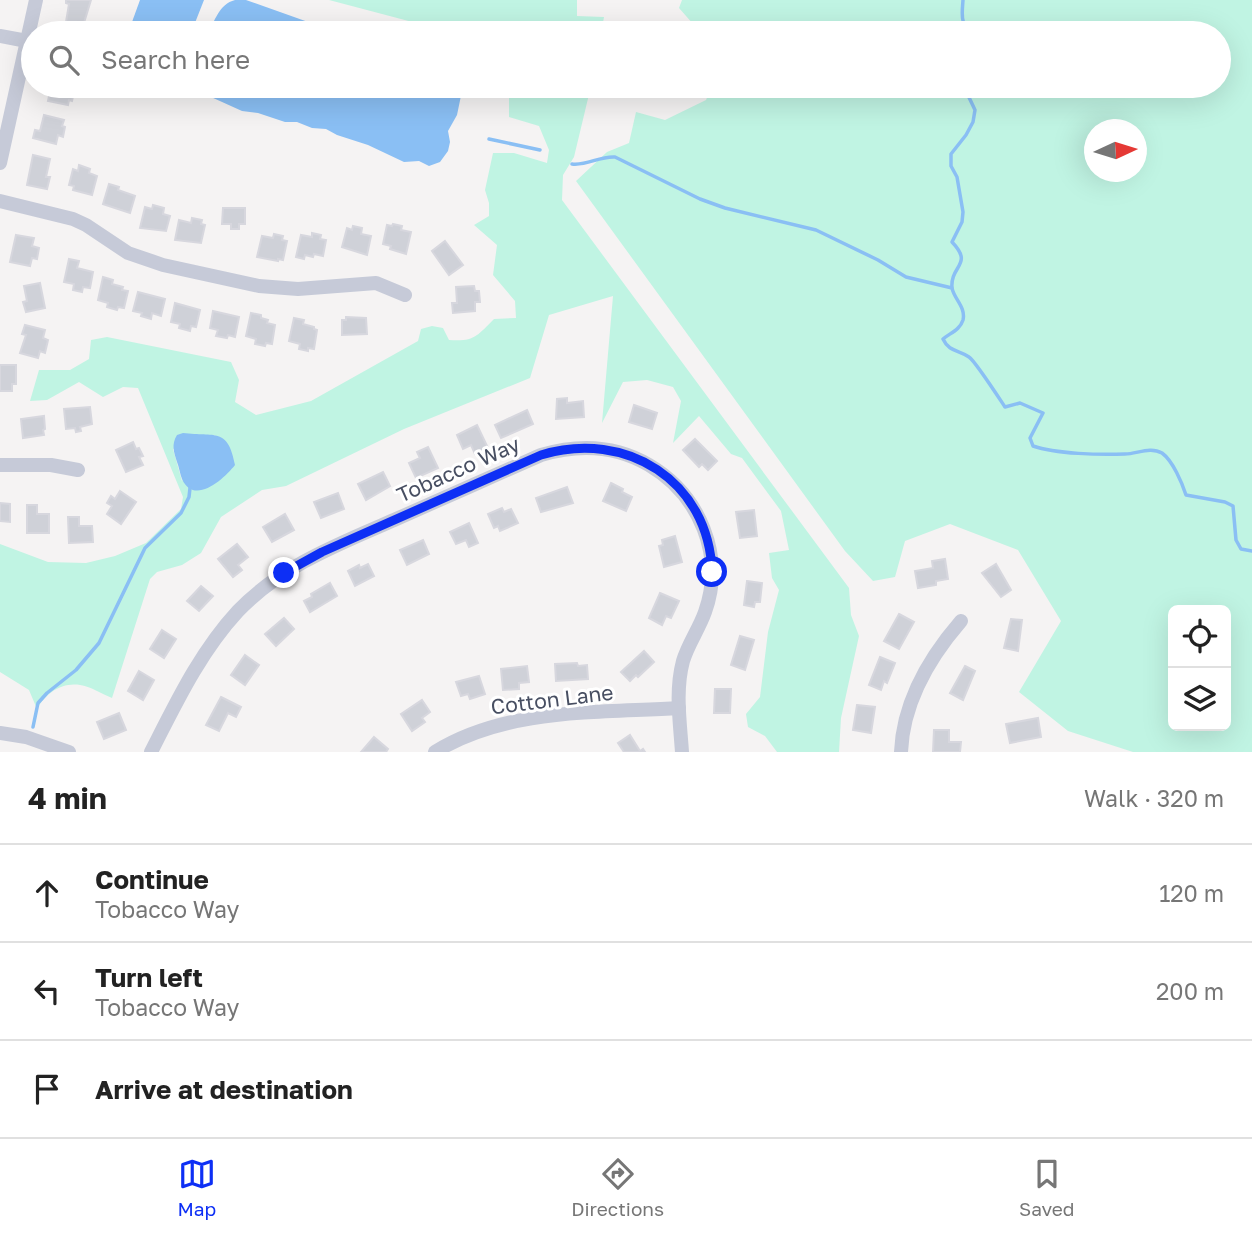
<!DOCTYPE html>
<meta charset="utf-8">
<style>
body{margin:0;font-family:"Golos Text",sans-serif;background:#f6f6f6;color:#222}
.controls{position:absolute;right:21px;bottom:21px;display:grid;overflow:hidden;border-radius:10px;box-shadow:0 7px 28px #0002}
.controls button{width:63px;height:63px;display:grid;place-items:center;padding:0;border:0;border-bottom:2px solid #e0e0e0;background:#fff;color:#222;font:35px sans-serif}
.compass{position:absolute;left:1084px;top:119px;width:63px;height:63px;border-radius:50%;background:#fff;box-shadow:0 7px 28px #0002;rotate:86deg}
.stop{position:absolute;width:21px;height:21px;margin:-16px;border:5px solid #0d2ff5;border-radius:50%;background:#fff}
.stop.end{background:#0d2ff5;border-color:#fff;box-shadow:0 2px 7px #0008}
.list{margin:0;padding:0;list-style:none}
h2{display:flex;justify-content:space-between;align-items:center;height:91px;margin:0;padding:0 28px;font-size:30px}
h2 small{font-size:23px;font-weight:400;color:#767676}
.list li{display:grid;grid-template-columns:46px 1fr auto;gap:21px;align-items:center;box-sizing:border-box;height:98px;padding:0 28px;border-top:2px solid #e0e0e0}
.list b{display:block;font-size:26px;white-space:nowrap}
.list p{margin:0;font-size:23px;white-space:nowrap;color:#767676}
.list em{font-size:23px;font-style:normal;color:#767676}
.icon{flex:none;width:38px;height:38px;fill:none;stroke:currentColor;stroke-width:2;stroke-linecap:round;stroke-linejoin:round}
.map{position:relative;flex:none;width:1252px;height:752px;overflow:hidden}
.search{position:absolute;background:#fff;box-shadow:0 7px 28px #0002;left:21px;right:21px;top:21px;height:77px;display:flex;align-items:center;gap:18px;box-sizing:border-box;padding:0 24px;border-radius:38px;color:#767676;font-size:26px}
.sheet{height:385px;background:#fff}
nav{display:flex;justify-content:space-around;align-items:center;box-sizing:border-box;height:98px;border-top:2px solid #e0e0e0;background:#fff;font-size:19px;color:#767676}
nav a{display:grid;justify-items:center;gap:4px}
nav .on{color:#0d2ff5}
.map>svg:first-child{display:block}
</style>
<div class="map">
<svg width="1252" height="752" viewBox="0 0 1252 752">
<rect width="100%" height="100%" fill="#f5f3f3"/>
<g fill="#c0f4e3" fill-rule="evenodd">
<path d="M 329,0 L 577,0 L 577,16 L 604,17 L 601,33 L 454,33 Z"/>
<path d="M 682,0 L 1252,0 L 1252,752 L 1133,752 L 1068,731 L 1019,692 L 1061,621 L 1018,550 L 950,524 L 905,541 L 895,577 L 873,581 L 845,551 L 576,181 L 607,152 L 629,143 L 636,112 L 665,120 L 706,100 L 712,86 L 1219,86 L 1219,33 L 701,33 L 679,8 ZM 1094,130 L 1136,130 L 1136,172 L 1094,172 ZM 1226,610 L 1226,726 L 1173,726 L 1173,610 Z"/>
<path d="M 509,86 L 591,86 L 574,157 L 563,175 L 562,200 L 849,588 L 851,615 L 859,636 L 841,718 L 839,752 L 777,752 L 765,736 L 748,727 L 746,714 L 760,697 L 768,632 L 779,590 L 772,578 L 769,553 L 789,550 L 781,511 L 742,458 L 731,454 L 699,416 L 673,443 L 681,401 L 673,387 L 647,380 L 623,382 L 602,423 L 613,296 L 549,315 L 530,378 L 404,429 L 286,486 L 262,490 L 221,517 L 201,553 L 182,565 L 157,572 L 150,579 L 112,698 C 102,694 90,686 80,685 C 61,682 45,694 37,709 L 29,690 L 0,672 L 0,544 L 48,562 L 86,563 L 115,556 L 146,543 L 181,509 L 183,497 L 138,388 L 123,387 L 103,397 L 79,382 L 47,400 L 30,401 L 39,370 L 70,370 L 89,359 L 91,340 L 107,337 L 231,362 L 239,380 L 235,402 L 256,415 L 311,401 L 418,341 L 421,329 L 432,326 L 443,328 L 449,340 C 474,342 477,336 494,319 L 516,318 L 515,301 L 493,275 L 497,245 L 474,225 L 489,216 L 489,203 L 485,190 L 493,153 L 514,153 L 547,163 L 549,150 L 539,126 L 509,117 ZM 215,435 L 182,481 L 173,449 L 198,436 Z"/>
</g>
<g fill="#8abff4">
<path d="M 140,0 L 204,0 L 191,33 L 128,33 Z"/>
<path d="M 235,0 L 246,0 L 339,33 L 208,33 C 215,21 219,4 235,0 Z"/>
<path d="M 191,86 L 463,86 L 457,115 L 448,131 L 450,142 L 448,151 L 440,162 L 429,166 L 419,161 L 404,162 L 368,145 L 337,135 L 326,129 L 312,128 L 297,122 L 285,122 L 258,113 L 242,111 L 211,97 L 200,96 Z"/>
<path d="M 183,433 C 215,437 228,427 235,465 C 224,479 194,506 182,479 C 180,474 179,467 177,462 C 174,452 171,445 177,435 Z"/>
</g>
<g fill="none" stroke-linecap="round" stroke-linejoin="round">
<g stroke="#8abff4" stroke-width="3.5">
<path d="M 963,0 C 962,16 959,26 976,33"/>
<path d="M 981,33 L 986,33"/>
<path d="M 966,86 L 966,91 L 975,110 L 973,122 L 966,135 L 951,154 L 951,166 L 957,177 L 963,212 L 962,222 L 952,242 C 974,265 950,265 952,288 C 954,299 966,307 963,320 C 960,330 950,333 943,339 C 949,352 959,350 969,357 C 975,361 999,398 1005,407 L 1020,403 L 1043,413 L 1030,438 L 1033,446 C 1056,454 1100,455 1125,454 C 1137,454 1150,446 1162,453 C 1173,461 1182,483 1186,495 L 1225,502 L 1233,506 L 1236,540 L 1241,549 L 1252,551"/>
<path d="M 489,139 L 540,150"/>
<path d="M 572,164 C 587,166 599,156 615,157 L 700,199 L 725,208 L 816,230 L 878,260 L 906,277 L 952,288"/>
<path d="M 33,727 L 38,703 L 47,693 L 76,670 L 99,643 L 145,548 L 181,513 L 189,497 L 190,488"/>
</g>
</g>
<g fill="#cfd1d8" stroke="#d7d7de" stroke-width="2">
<path d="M 66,0 L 91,0 L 83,26 L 66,22 L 69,4 L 66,3 Z"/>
<path d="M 51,86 L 70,86 L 68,91 L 74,92 L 72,101 L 69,100 L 68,105 L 48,101 Z"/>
<path d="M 44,115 L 64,120 L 62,126 L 65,127 L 63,137 L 58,135 L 56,144 L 33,138 L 35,130 L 40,131 Z"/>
<path d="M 33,155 L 50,159 L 46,177 L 50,177 L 47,189 L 27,185 Z"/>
<path d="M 79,165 L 90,169 L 89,173 L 97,176 L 92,195 L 73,190 L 74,186 L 69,185 L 73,169 L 78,171 Z"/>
<path d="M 109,184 L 119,187 L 118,190 L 135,196 L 130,213 L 103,204 Z"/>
<path d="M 153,205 L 164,208 L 163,214 L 170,216 L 166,231 L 140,228 L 145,207 L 152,209 Z"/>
<path d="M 223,208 L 245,208 L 245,224 L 239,224 L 239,229 L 231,229 L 231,224 L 222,224 Z"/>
<path d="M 192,218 L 202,220 L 201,224 L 205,225 L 201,243 L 175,240 L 179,220 L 191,223 Z"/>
<path d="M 393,224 L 402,226 L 401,230 L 411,232 L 406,254 L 390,249 L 391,246 L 383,244 L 387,225 L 392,226 Z"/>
<path d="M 353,226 L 362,228 L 361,234 L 371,236 L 367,255 L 342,247 L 347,228 L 352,230 Z"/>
<path d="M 312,233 L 321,235 L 320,239 L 326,240 L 323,256 L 314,254 L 313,257 L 305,255 L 304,259 L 296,257 L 301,235 L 312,237 Z"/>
<path d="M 274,234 L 283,236 L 282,240 L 287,241 L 283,260 L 278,259 L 278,261 L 257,257 L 262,236 L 273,238 Z"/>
<path d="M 16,235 L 34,238 L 32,246 L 39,248 L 37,259 L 32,258 L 30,266 L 10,262 Z"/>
<path d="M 445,241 L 463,265 L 449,275 L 432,251 Z"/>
<path d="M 69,259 L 79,261 L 77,268 L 93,272 L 90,288 L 83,287 L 82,292 L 73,290 L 74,284 L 64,282 Z"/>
<path d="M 103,277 L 113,280 L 112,284 L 123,287 L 122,290 L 128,291 L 124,308 L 118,307 L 117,310 L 107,307 L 108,303 L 98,300 Z"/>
<path d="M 40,283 L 45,308 L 26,312 L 23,302 L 27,301 L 24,286 Z"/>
<path d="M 474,286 L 475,291 L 479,291 L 480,302 L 475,302 L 475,311 L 453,313 L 452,303 L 457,303 L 456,287 Z"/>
<path d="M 138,292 L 165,299 L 161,316 L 152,313 L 151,319 L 141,316 L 142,313 L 133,311 Z"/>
<path d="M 175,303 L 200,310 L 196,327 L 191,326 L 190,331 L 179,328 L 180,324 L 171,322 Z"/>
<path d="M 213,311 L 239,317 L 235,337 L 228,335 L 227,338 L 216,336 L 218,330 L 210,328 Z"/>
<path d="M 251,313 L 261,315 L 261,318 L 268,320 L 267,323 L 275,325 L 272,344 L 266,343 L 265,346 L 255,344 L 256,339 L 246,336 Z"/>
<path d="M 346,317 L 366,318 L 367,334 L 342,335 L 342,320 L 346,320 Z"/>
<path d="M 294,318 L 304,320 L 303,324 L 314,327 L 314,329 L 317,330 L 314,349 L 308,348 L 308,351 L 299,349 L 300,344 L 289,341 Z"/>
<path d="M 25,325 L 45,330 L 43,338 L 48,340 L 45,353 L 40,351 L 38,358 L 20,353 L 26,335 L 22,334 Z"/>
<path d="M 0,365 L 16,365 L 16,384 L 12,384 L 12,391 L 0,391 Z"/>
<path d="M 567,398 L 567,403 L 583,401 L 584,417 L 556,419 L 557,399 Z"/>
<path d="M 634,405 L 657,413 L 652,429 L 629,422 Z"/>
<path d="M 90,407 L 92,424 L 80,427 L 81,431 L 76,432 L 75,428 L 66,429 L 64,409 Z"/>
<path d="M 527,410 L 533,424 L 501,438 L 495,425 Z"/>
<path d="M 44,416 L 45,429 L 43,430 L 44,435 L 23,438 L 21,419 Z"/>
<path d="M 477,425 L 488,448 L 475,454 L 471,445 L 463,449 L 457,435 Z"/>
<path d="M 695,439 L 717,461 L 708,470 L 702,464 L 699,467 L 683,450 Z"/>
<path d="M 133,442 L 136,449 L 139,448 L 143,456 L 139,457 L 143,465 L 126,472 L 116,450 Z"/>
<path d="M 428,447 L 438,468 L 416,478 L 409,463 L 420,458 L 417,452 Z"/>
<path d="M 383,472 L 390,486 L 366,500 L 358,484 Z"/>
<path d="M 611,483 L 623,489 L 622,492 L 632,497 L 626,511 L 603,501 Z"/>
<path d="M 567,487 L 573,503 L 541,512 L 536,498 Z"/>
<path d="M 120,491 L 136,502 L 121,524 L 107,514 L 112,506 L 107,503 L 111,496 L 115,499 Z"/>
<path d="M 338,493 L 344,509 L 321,518 L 314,502 Z"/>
<path d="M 0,503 L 10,504 L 10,522 L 0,521 Z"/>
<path d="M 27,505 L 37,505 L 37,514 L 49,514 L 49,533 L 27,533 Z"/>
<path d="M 502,508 L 504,512 L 511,509 L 518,523 L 500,531 L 498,526 L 494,528 L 488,514 Z"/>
<path d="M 754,510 L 757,536 L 740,538 L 736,512 Z"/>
<path d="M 285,514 L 294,530 L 272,542 L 263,527 Z"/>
<path d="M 68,517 L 79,517 L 79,526 L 92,526 L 93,542 L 69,543 Z"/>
<path d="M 469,523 L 478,543 L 469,547 L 466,540 L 456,544 L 450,532 Z"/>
<path d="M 675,536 L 682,562 L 664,567 L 659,546 L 663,545 L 662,540 Z"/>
<path d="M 423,540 L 429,554 L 407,565 L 400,550 Z"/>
<path d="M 237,544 L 248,557 L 238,565 L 242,570 L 233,577 L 218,559 Z"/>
<path d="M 945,559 L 948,579 L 936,581 L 936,585 L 918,588 L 915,571 L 933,568 L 932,561 Z"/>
<path d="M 368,564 L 374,576 L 355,586 L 348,571 L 359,565 L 360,568 Z"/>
<path d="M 996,564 L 1011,590 L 1001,597 L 982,573 Z"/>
<path d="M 747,581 L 762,583 L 760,602 L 755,602 L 754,607 L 744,605 Z"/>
<path d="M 330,583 L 337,596 L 310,612 L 304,601 L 312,597 L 311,594 Z"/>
<path d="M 201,586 L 213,596 L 199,611 L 187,601 Z"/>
<path d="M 660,593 L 679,601 L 671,618 L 666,616 L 662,625 L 649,618 Z"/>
<path d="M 899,614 L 914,622 L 899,649 L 884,641 Z"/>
<path d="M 284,618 L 294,629 L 276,646 L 265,634 Z"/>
<path d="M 1011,619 L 1022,620 L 1018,651 L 1004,648 Z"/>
<path d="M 162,630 L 176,639 L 164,658 L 150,649 Z"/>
<path d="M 740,636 L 754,640 L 745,670 L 731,665 Z"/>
<path d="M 644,651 L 654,662 L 638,677 L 636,675 L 630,681 L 621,672 Z"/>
<path d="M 245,655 L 259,665 L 245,685 L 231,675 Z"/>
<path d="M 880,657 L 895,663 L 887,683 L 884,681 L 881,690 L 869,685 Z"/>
<path d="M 577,663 L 578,666 L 587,665 L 588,679 L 556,681 L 555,664 Z"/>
<path d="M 527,666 L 529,682 L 519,683 L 519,689 L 503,690 L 501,669 Z"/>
<path d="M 965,666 L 975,671 L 963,700 L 950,693 Z"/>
<path d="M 139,671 L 154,680 L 143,700 L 128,691 Z"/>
<path d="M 479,676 L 485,694 L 470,699 L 468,694 L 461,696 L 456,682 Z"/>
<path d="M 715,689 L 731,689 L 730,713 L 714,713 Z"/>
<path d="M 221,697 L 241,707 L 236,717 L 228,713 L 219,731 L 206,725 Z"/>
<path d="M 422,700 L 430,712 L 422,718 L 425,722 L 412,731 L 401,714 Z"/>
<path d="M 857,705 L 875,707 L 871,733 L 853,730 Z"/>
<path d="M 119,713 L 126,730 L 104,739 L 97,722 Z"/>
<path d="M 1038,718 L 1041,737 L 1010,743 L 1006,724 Z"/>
<path d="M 934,730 L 949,730 L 949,742 L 961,742 L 960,752 L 933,752 Z"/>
<path d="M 630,735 L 640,751 L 643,749 L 645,752 L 624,752 L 618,743 Z"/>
<path d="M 374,737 L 388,749 L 386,752 L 361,752 Z"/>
</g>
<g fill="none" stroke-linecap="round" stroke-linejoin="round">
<g stroke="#c6cad8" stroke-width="14">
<path d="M 0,36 L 27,41"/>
<path d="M 0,163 L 36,0"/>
<path d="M 0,201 L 73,219 L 86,225 L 128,253 L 163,265 L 259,286 L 298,289 L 376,283 L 405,295"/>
<path d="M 0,465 L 51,465 L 78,470"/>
<path d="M 0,733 L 26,737 L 69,752"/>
<path d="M 151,752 C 176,703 200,652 238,611 C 281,566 339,544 394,520 C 443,498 492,477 541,455 C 578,444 615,445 649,465 C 700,495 725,556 705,612 C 699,629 688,644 683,661 C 675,691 680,722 682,752"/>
<path d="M 435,752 C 506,708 597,713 679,708"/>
<path d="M 901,752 C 903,702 929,658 961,621"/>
</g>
</g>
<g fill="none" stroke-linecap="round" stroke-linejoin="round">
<path stroke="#0d2ff5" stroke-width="9" d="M 284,573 L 322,552 L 541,455 C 626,429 709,481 712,572"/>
</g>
<g text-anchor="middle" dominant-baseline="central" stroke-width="6" stroke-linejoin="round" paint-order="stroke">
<g font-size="21" fill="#484f62" stroke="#fff">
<text transform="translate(458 469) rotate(-24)">Tobacco Way</text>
<text transform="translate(552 699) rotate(-7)">Cotton Lane</text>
</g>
</g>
</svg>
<div class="controls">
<button><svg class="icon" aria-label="locate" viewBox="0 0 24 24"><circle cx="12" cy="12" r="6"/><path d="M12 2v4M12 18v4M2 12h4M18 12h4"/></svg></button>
<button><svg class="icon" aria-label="layers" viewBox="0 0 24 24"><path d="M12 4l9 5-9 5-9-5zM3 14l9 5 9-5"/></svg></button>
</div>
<svg class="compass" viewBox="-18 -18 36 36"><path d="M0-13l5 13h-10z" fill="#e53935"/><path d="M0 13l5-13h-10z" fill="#767676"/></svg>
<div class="stop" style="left:712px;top:572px"></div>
<div class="stop end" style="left:284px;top:573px"></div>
<div class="search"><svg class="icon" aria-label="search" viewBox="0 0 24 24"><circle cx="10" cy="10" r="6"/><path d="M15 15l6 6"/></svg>Search here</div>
</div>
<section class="sheet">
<h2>4 min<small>Walk · 320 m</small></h2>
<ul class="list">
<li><svg class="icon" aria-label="ahead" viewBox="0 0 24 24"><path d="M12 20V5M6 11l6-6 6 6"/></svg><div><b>Continue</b><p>Tobacco Way</p></div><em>120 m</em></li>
<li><svg class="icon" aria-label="left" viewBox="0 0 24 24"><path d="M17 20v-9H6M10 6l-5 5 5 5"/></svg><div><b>Turn left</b><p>Tobacco Way</p></div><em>200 m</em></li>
<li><svg class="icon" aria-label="arrive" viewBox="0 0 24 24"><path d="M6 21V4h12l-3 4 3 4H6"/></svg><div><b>Arrive at destination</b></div></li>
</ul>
</section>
<nav>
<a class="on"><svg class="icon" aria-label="map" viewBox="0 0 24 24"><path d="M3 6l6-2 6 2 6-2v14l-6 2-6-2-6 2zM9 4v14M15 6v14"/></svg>Map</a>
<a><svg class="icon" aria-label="directions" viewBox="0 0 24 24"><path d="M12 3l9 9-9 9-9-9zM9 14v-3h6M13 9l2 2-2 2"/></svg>Directions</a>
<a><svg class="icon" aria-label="saved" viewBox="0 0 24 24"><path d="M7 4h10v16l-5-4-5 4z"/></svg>Saved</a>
</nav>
